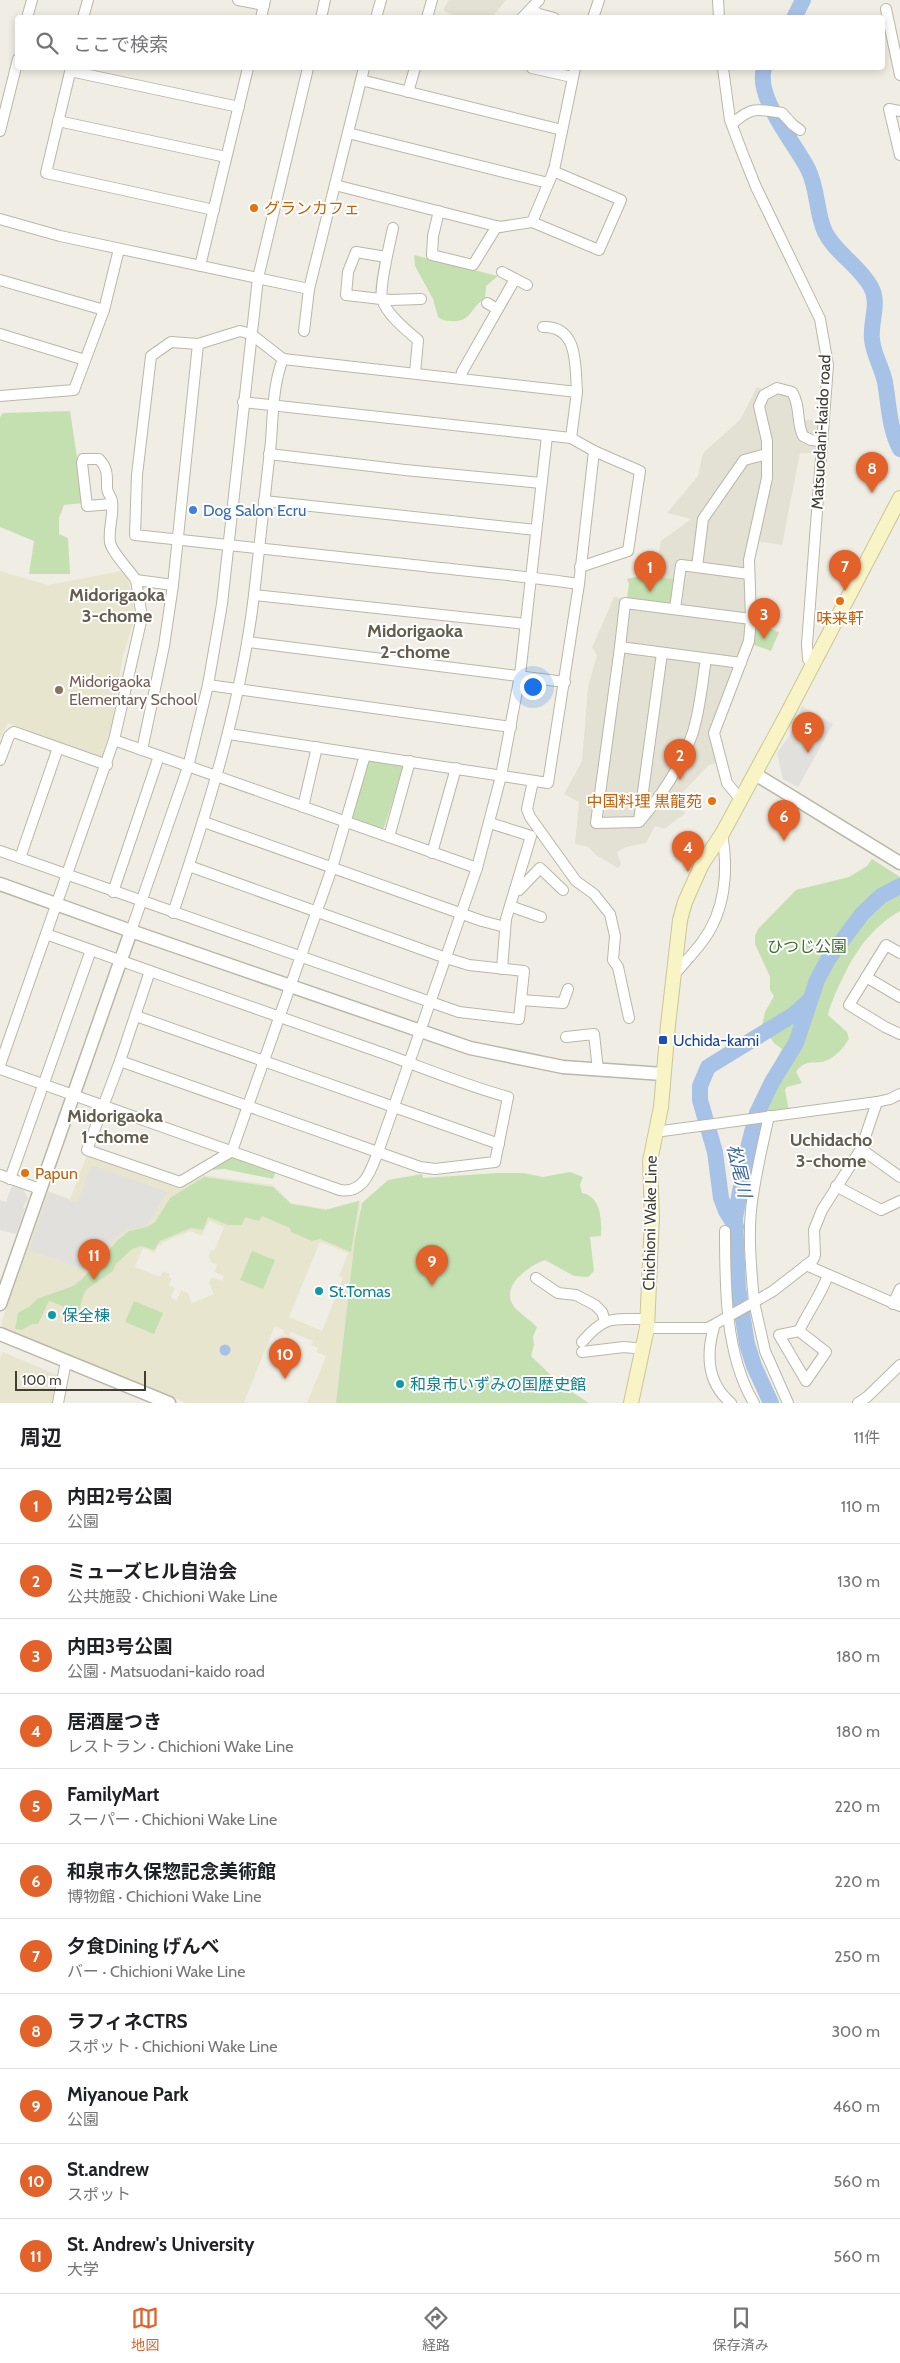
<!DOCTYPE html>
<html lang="ja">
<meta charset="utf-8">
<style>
body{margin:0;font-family:Cabin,"Noto Sans JP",sans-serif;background:#f2f2f2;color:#202124}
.scale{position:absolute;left:15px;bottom:12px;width:131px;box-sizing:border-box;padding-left:5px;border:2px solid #413e35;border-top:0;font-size:14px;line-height:18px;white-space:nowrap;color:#413e35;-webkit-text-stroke:4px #fff;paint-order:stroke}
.you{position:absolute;left:532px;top:686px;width:18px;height:18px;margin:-12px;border:4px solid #fff;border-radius:50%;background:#1a73e8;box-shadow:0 0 0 8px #1a73e833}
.badge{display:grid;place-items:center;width:32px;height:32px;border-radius:50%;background:#e26229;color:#fff;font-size:16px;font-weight:700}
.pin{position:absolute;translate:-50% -41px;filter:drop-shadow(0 1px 2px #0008)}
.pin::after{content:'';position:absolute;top:26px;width:18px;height:15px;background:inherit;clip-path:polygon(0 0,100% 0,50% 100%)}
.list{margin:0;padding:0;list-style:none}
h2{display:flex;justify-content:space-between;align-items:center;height:65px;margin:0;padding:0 20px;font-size:21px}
h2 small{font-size:16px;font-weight:400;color:#757577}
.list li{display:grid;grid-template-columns:32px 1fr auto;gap:15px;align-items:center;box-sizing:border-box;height:75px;padding:0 20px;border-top:1px solid #e0e0e0}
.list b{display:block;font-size:19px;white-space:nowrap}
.list p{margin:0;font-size:16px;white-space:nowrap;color:#757577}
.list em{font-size:16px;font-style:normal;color:#757577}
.icon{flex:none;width:28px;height:28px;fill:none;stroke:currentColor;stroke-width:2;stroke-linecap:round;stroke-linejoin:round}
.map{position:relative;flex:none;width:900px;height:1403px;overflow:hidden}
.search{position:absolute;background:#fff;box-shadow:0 2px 8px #0003;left:15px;right:15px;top:15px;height:55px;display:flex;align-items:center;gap:12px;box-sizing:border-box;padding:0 18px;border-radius:5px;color:#757577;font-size:19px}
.sheet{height:890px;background:#fff}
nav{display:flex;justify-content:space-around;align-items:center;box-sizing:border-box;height:70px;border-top:1px solid #e0e0e0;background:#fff;font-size:14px;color:#757577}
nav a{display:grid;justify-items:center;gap:2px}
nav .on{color:#e26229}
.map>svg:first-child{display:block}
</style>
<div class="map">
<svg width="900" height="1403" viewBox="0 0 900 1403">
<rect width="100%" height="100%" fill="#f0eee4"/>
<g fill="#e3e1d3">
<path d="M 449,0 L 506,0 L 491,18 L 456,17 L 443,10 Z"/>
<path d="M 757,387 L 773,393 L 785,394 L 790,398 L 793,404 L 794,420 L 819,420 L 816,453 L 800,453 L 782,545 L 749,540 L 747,626 L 740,656 L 710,727 L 711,739 L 717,763 L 709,765 L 679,796 L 682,810 L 686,813 L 664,829 L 655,826 L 646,843 L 626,847 L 617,852 L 621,864 L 618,868 L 596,855 L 588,847 L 575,844 L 579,802 L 564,794 L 582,761 L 588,687 L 597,655 L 592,648 L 614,597 L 627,599 L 629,584 L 627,579 L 655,573 L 661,541 L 691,519 L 667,513 L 698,476 L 703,453 L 740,420 Z"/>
</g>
<g fill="#e8e5cf" fill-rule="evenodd">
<path d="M 127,570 L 135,617 L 123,656 L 112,723 L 101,759 L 8,723 L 0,738 L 0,571 L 48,585 Z"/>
<path d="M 87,1155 L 180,1189 L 203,1175 L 273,1185 L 291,1203 L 326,1209 L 361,1200 L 336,1403 L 307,1403 L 326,1356 L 316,1352 L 318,1348 L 311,1345 L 313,1341 L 291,1332 L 289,1336 L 283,1333 L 284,1330 L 275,1326 L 244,1402 L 246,1403 L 186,1403 L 3,1328 L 1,1323 L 48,1191 L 70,1199 ZM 209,1221 L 224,1227 L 214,1251 L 211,1250 L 208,1258 L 211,1259 L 210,1262 L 217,1265 L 214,1272 L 224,1276 L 222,1281 L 212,1277 L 209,1283 L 214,1294 L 192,1303 L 188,1293 L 181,1290 L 177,1300 L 171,1298 L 175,1288 L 169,1285 L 172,1278 L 169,1277 L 170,1274 L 163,1271 L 160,1277 L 135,1267 L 143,1248 L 155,1253 L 158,1245 L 161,1246 L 162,1243 L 190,1231 L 202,1236 ZM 320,1242 L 348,1253 L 339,1276 L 343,1278 L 322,1331 L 289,1317 Z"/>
<path d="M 3,1352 L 58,1375 L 52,1403 L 0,1403 L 0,1359 Z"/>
</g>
<g fill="#c4e0b1">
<path d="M 414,255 L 498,276 L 486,286 L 485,299 C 470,306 473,323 450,321 C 445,321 442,320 438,317 L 433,299 L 415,266 Z"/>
<path d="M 70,411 L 84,503 L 64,505 L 59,518 L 59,534 L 68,538 L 70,574 L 29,574 L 34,541 L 0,527 L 0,417 L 3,413 Z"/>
<path d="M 655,573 L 658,577 L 674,579 L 671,602 L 668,604 L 627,599 L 629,584 L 627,579 Z"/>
<path d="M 755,616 L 766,616 L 766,620 L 770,621 L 768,628 L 779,632 L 771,651 L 754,645 L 752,650 L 750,650 Z"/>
<path d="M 371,760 L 401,765 L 403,768 L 384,828 L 381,830 L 354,820 L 352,817 L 367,761 Z"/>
<path d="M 872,859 L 900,877 L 900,911 C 862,933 846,968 830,1007 L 828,1015 L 847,1032 L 849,1039 C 844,1047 835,1058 825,1061 C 813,1065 806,1058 796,1072 L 802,1083 L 787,1087 L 785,1090 L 789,1111 L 746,1119 L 782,1049 L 774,1043 L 762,1025 L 765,1012 L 774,996 L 770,990 L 770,977 L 755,944 L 755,936 L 758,929 L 796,890 L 849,877 L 867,866 Z"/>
<path d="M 231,1157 L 235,1157 L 276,1171 L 273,1179 L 224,1169 L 211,1170 Z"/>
<path d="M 570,1172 L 583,1177 L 580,1185 L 582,1193 C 600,1196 602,1218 601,1234 L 601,1236 L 590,1237 L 594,1271 L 588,1277 L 574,1276 L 545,1260 C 528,1266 497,1288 516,1309 C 522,1315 530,1320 537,1327 L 533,1337 L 534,1345 L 531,1356 L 561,1385 L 589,1403 L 336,1403 L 355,1239 L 362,1203 L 388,1180 L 422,1174 L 423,1178 L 498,1173 L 523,1173 L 543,1177 Z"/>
<path d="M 204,1177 L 273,1187 L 291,1204 L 326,1210 L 359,1201 L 351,1252 L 320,1239 L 312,1241 L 291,1232 L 290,1228 L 262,1216 L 259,1221 L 245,1217 L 242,1225 L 228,1225 L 208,1217 L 203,1230 L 191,1228 L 160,1241 L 154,1250 L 141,1246 L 132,1249 L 116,1264 L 113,1271 L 87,1289 L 83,1296 L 79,1312 L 49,1301 L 38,1324 L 32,1324 L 22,1330 L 15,1329 L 18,1313 L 30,1306 L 37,1299 L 73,1286 L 81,1280 L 118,1240 L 129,1231 L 147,1227 L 155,1222 L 170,1198 Z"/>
<path d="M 252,1251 L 275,1260 L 263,1289 L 240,1280 Z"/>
<path d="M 134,1301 L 163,1313 L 154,1334 L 125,1322 Z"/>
</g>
<g fill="#e1e0dc">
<path d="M 802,706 L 833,724 L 798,787 L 783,779 L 777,753 L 790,735 Z"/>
<path d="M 92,1165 L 167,1192 L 146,1227 L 127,1229 L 115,1238 L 100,1258 L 83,1269 L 29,1250 L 49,1193 L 77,1203 Z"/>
<path d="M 13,1183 L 23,1188 L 28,1199 L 23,1207 L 25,1208 L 16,1234 L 0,1230 L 0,1200 L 6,1202 Z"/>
</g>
<circle fill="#a6c2e7" cx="225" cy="1350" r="5.5"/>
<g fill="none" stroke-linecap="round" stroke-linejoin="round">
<g stroke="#a6c2e7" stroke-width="16">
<path d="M 794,18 L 803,0"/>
<path d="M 764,68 C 755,98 795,143 808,169 C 818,189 816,213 825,232 C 836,254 859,265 871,287 C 880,303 870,322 872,339 C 873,354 882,367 885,382 C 889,405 889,428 900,449"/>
<path d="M 736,1227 L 726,1211 L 721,1198 L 715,1152 L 700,1100 L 700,1086 L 708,1067 L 793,1015 L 810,1000"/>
<path d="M 771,1403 L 754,1366 L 747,1344 L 738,1288 L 735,1218 L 749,1144 L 757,1113 L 772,1082 L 796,1043 L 817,980 L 829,958 L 862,914 L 881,896 L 900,886"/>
</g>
<g stroke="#bab7a8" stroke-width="12">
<g id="minor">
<path d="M 238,0 L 264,5"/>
<path d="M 718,0 L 719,18"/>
<path d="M 531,9 L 539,14 L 554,18"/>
<path d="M 886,9 L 900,75"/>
<path d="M 27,18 L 32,0"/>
<path d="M 83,18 L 88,0"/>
<path d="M 261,18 L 265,0"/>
<path d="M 321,18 L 325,0"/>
<path d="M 376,18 L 381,0"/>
<path d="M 427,18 L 432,0"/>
<path d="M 522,18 L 539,0"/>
<path d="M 593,18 L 599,0"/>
<path d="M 71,68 L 46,173 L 214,210"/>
<path d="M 532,68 L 572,77"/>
<path d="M 723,68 L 730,120 L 742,152 L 756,187 L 820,319 L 828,365 L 807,644 L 808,659 L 813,666"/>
<path d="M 70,71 L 239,107"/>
<path d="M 361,80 L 562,130"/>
<path d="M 408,92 L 415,68"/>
<path d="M 900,111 L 889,109 L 900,155"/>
<path d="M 58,121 L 226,157"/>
<path d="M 732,124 C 752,106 757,109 782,113 L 793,125 L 800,130"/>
<path d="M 0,131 L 18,59"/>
<path d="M 348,133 L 548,183"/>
<path d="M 335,185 L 500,227 L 532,222 L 554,170 L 575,68"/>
<path d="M 439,211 L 433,236 L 432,255 L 473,265 L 497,226"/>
<path d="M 0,219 L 60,236 L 309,289"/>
<path d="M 532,222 L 599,250 L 621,200 L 553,171"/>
<path d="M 393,228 C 390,243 379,287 382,299 C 386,314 407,331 418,340 L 415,373"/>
<path d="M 386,257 L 356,252 L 348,272 L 346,295 L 390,300 L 421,299"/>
<path d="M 200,266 L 248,68"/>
<path d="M 502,272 L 527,285"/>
<path d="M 0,280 L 104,310"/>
<path d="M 487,303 L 497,309"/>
<path d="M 543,327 C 579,326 575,366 577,392"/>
<path d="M 304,331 L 309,289 L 364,68"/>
<path d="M 0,334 L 85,360"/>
<path d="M 283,359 L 577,392 L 571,438"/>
<path d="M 461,378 L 462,372 L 515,279"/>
<path d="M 0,396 L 74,390 L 104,310 L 119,249"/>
<path d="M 243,402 L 571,438 L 594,451 L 640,471 L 628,551 L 580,567"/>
<path d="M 269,454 L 405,470 L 541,483"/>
<path d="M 264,501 L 536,530"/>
<path d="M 112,504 L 87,506 L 82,463 L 83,459 L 99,459 C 108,468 107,476 107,488 C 107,493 112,497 112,502 C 114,515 108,529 110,542 C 111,551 130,571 136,580"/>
<path d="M 697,567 L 703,519 L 744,460 L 767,454"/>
<path d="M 254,595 L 526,624"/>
<path d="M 675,609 L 681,565 L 749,574"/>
<path d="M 248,642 L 565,682"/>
<path d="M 620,647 L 596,823 L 639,822 C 660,798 681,766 692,735 C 700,711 702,684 706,659"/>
<path d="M 741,663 L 620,647 L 625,603 L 751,619"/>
<path d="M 208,685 L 511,727"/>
<path d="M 229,734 L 548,783 L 579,584 L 594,451"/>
<path d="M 114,740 L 477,868"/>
<path d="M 142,750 L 164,646 L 173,585 L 198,344"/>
<path d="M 0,760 L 9,736 L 14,732 L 107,765"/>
<path d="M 533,781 L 527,809 L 530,817 L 576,881 L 594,894 L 610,914 L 615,936 L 613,960 L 618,967 L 629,1018"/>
<path d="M 741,800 L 727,783 L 714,733 L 749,641 L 751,619 L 749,560 L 767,478 L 767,441 L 759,406 L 764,395 L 777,388 L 792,392 C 801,406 796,422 803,436 L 811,440 L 822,441"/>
<path d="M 303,807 L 317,747"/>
<path d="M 639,821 L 662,653"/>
<path d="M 204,822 L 482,921 L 505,927"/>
<path d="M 490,823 L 531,836 L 506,919 L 502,969"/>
<path d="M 389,837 L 410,761"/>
<path d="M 0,851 L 459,1012 L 519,1019 L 524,971 L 469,965 L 446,958 L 189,866"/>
<path d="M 432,853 L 456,768"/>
<path d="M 20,858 L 58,748"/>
<path d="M 515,889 L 519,890 L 540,868 L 563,890"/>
<path d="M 113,892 L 159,756"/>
<path d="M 510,906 L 541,917"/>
<path d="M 173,913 C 208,809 241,705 254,595 C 260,544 265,492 271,441 C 273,414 273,384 283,359 L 251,334 L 240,331 L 198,344 L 171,342 L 151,356 L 137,475 L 135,535 C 221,544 308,553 395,563 C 456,570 518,575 579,584"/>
<path d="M 131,931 L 188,767 L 208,685 L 222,604 L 258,278 L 308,68"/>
<path d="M 46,934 C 153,972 261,1011 368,1048 C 415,1064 460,1084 508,1097 L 495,1162 L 435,1169 L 420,1167 L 120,1061 L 87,1150 L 180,1182 L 232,1151 L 332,868 L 365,755"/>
<path d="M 900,953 L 886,945 L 849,1005 L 885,1027 L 900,1034"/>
<path d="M 674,975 C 683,964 693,954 702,942 C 725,912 729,871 722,834"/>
<path d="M 866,977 L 900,997"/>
<path d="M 521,1000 L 563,1003 L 568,989"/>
<path d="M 136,1016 L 499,1144"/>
<path d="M 566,1037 L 594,1034 L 598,1070"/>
<path d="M 120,1061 L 150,971"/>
<path d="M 0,1065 L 114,740 L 142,617 L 136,580 L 173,585"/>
<path d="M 0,1069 L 340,1190 C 364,1194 371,1170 378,1152 L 477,868 L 501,776 L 520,675 L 547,436"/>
<path d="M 655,1132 L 877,1102 L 890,1099 L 900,1094"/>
<path d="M 861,1149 L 900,1177"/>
<path d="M 0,1175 L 40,1189"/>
<path d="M 10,1179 L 91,950"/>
<path d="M 836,1186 L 881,1210 L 900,1201"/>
<path d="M 725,1231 C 725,1286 725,1355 754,1403"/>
<path d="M 806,1265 L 900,1306"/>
<path d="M 536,1278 L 558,1293 L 576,1295 L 595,1305 L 602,1312 L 605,1321"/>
<path d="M 893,1304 L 900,1289"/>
<path d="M 714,1327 C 706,1355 707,1383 731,1403"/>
<path d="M 647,1328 L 708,1328 L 754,1302 C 751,1267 747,1230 753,1195 C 757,1169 763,1142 769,1116"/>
<path d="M 799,1331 L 826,1352 L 806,1381 L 779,1335 Z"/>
<path d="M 799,1331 C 808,1312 821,1295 828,1275"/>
<path d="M 582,1342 C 606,1314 612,1320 647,1319"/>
<path d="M 582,1352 L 624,1347 L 644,1349"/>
<path d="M 58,1403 L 66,1361"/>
<path d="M 788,1403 L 765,1351 L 754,1302 L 773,1291 L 813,1260 L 815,1255 L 814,1230 L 822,1210 L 861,1149 L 877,1102"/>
<path d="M 858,1403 L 867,1397 L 900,1365"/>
</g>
</g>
<g stroke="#bab7a8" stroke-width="15">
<g id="tertiary">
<path d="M 755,774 L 900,863"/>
<path d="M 0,884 L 131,931"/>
<path d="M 0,1304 L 131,931 L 470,1048 L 563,1067 L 663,1074"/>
<path d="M 0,1334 L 169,1403"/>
</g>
</g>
<g stroke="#cbc598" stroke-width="16">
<path id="secondary" d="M 631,1403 L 647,1328 L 652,1218 L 650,1161 L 661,1107 L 668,1025 L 680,920 L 685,902 L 702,864 L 722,834 L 786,716 L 900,498"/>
</g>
<use href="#minor" stroke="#fff" stroke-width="10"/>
<use href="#tertiary" stroke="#fff" stroke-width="12"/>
<use href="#secondary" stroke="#f8f4c6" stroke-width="14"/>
</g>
<g fill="#e8710a" stroke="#fff" stroke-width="2">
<circle cx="254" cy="208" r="5"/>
<circle cx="840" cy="601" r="5"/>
<circle cx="712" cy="801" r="5"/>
<circle cx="25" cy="1173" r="5"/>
</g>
<circle fill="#3f7fe0" stroke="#fff" stroke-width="2" cx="193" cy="510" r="5"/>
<circle fill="#8d6e63" stroke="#fff" stroke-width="2" cx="59" cy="690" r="5"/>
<rect fill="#1a4fb4" stroke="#fff" stroke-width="2" x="658" y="1035" width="10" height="10" rx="2.5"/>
<g fill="#0f9aa8" stroke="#fff" stroke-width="2">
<circle cx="319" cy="1291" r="5"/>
<circle cx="52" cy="1315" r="5"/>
<circle cx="400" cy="1384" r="5"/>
</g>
<g text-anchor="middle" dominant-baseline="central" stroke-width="4" stroke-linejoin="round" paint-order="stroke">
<g font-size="16" fill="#c56008" stroke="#fff" text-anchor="start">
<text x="264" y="208">グランカフェ</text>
<text x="840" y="618" text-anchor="middle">味来軒</text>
<text x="702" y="801" text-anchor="end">中国料理 黒龍苑</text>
<text x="35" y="1173">Papun</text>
</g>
<g font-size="16" fill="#413e35" stroke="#fff">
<text transform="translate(821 432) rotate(-87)">Matsuodani-kaido road</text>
<text transform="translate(650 1223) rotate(-89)">Chichioni Wake Line</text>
</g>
<g font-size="16" fill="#366cbe" stroke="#fff" text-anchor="start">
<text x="203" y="510">Dog Salon Ecru</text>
</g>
<g font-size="16" fill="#785e54" stroke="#fff" text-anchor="start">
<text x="69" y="681">Midorigaoka<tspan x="69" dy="18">Elementary School</tspan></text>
</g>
<g font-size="16" fill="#3d6c2f" stroke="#fff">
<text x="807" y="946">ひつじ公園</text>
</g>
<g font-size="16" fill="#164399" stroke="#fff" text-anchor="start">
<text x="673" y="1040">Uchida-kami</text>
</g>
<g font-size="16" fill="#0d838f" stroke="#fff" text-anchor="start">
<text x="329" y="1291">St.Tomas</text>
<text x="62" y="1315">保全棟</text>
<text x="410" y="1384">和泉市いずみの国歴史館</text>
</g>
<g font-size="18" font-weight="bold" fill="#635d4d" stroke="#fff">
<text x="117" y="595">Midorigaoka<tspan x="117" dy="21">3-chome</tspan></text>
<text x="415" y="631">Midorigaoka<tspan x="415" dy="21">2-chome</tspan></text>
<text x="115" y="1116">Midorigaoka<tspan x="115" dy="21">1-chome</tspan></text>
<text x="831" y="1140">Uchidacho<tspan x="831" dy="21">3-chome</tspan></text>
</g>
<g font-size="18" font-style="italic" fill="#3b66a0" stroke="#fff">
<text transform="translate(739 1171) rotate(77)">松尾川</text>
</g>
</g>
</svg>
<div class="scale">100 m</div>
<div class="you"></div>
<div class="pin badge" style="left:650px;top:592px">1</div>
<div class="pin badge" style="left:680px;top:780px">2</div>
<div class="pin badge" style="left:764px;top:639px">3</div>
<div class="pin badge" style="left:688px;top:872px">4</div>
<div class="pin badge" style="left:808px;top:753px">5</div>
<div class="pin badge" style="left:784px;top:841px">6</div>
<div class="pin badge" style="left:845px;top:591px">7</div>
<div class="pin badge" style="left:872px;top:493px">8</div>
<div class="pin badge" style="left:432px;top:1286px">9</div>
<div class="pin badge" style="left:285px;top:1379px">10</div>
<div class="pin badge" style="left:94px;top:1280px">11</div>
<div class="search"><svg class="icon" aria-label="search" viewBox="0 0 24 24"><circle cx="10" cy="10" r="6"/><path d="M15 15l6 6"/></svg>ここで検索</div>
</div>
<section class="sheet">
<h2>周辺<small>11件</small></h2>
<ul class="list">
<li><span class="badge">1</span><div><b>内田2号公園</b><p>公園</p></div><em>110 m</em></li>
<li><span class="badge">2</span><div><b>ミューズヒル自治会</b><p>公共施設 · Chichioni Wake Line</p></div><em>130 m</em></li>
<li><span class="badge">3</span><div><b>内田3号公園</b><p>公園 · Matsuodani-kaido road</p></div><em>180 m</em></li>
<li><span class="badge">4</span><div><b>居酒屋つき</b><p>レストラン · Chichioni Wake Line</p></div><em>180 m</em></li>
<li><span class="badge">5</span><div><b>FamilyMart</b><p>スーパー · Chichioni Wake Line</p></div><em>220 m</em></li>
<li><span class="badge">6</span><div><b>和泉市久保惣記念美術館</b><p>博物館 · Chichioni Wake Line</p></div><em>220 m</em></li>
<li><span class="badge">7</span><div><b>夕食Dining げんべ</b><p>バー · Chichioni Wake Line</p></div><em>250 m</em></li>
<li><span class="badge">8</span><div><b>ラフィネCTRS</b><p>スポット · Chichioni Wake Line</p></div><em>300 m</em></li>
<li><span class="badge">9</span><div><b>Miyanoue Park</b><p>公園</p></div><em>460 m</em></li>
<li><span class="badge">10</span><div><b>St.andrew</b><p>スポット</p></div><em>560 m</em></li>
<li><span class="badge">11</span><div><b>St. Andrew's University</b><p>大学</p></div><em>560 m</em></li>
</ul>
</section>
<nav>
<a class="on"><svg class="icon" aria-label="map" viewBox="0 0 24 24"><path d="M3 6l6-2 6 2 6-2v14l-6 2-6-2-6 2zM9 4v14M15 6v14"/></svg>地図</a>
<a><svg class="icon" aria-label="directions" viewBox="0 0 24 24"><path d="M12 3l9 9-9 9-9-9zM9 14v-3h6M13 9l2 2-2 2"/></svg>経路</a>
<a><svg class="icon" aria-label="saved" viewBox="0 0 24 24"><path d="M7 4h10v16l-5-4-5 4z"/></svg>保存済み</a>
</nav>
